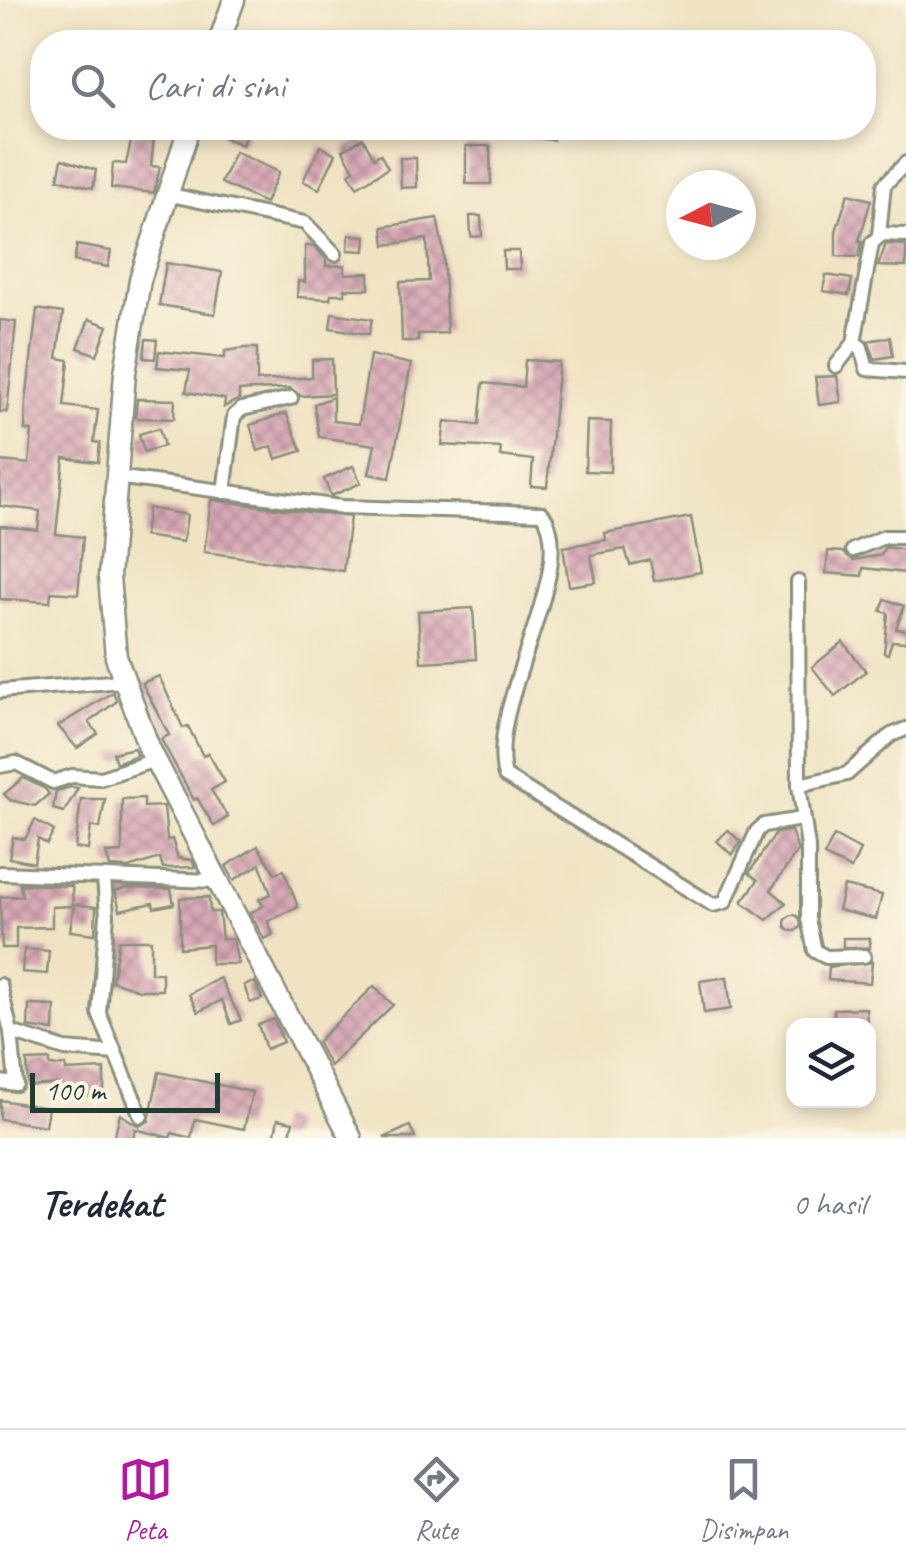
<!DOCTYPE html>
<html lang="id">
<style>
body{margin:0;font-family:Caveat,sans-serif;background:#f6f6f7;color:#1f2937}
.controls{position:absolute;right:30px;bottom:30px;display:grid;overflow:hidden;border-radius:20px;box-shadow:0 5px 15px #0003}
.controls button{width:90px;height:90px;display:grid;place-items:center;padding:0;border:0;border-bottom:2px solid #e0e1e3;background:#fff;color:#1f2937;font:50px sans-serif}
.compass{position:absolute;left:666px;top:170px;width:90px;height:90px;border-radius:50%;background:#fff;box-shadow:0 5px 15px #0003;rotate:264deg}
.scale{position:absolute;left:30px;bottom:25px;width:190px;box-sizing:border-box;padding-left:10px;border:5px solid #1f3d34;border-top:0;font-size:28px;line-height:35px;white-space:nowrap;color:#1f3d34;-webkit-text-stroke:8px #fcf5e5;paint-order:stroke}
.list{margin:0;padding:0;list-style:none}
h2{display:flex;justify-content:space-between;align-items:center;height:130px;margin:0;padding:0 40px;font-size:42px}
h2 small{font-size:32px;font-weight:400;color:#747a83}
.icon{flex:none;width:55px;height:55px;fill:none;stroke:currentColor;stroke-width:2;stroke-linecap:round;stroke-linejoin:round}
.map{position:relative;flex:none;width:906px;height:1138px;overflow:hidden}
.search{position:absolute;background:#fff;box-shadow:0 5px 15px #0003;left:30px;right:30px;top:30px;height:110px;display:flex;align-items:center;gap:25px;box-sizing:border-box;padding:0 35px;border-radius:40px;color:#747a83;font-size:38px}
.sheet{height:290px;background:#fff}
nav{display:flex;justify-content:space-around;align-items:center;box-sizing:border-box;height:140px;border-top:2px solid #e0e1e3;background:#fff;font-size:28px;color:#747a83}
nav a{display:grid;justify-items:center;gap:5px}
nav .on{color:#b5179e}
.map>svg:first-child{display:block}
</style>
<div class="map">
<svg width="906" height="1138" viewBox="0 0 906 1138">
<defs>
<pattern id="building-cross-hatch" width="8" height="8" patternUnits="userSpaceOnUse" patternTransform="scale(2.5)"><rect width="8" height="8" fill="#d8a7b6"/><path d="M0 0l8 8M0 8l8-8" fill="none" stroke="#af8995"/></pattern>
</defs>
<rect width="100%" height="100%" fill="#fcf5e5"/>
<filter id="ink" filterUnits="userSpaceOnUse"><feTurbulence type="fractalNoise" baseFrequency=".01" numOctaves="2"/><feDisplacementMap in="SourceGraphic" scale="20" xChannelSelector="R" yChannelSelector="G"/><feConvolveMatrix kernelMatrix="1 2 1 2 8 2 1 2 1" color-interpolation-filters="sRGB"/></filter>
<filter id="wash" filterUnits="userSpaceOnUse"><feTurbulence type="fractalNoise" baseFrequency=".0048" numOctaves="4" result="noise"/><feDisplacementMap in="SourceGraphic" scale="40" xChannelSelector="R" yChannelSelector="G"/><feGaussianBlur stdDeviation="2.25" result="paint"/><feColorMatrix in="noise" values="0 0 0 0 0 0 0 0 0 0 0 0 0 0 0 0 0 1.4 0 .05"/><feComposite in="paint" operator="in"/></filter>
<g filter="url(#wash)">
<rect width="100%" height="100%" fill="#f0e3c3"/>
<g id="blocks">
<g fill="url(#building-cross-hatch)">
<path d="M 134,128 L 155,128 L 151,166 L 160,167 L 154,193 L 111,188 L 113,163 L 126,164 Z"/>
<path d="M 227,128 L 247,132 L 242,145 L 223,137 Z"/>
<path d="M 497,128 L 554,128 L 553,140 L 496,135 Z"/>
<path d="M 363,138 L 374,158 L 380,154 L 388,168 L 357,187 L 349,173 L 354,170 L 343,150 Z"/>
<path d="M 320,146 L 336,154 L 319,189 L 303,181 Z"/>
<path d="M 466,146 L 490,146 L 491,184 L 466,184 Z"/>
<path d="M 235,152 L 279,172 L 265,203 L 221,183 Z"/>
<path d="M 400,158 L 416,158 L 417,187 L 401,188 Z"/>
<path d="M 62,159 L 96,170 L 93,188 L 58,179 Z"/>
<path d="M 848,194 L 871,200 L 859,241 L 862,241 L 859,257 L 836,256 L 836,231 Z"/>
<path d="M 470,216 L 481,216 L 482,236 L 471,237 Z"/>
<path d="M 437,218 L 443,248 L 447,333 L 418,334 L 418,341 L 402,341 L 400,282 L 429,281 L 427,239 L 385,245 L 383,227 Z"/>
<path d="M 349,235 L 366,236 L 365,251 L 348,250 Z"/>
<path d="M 886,244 L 906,245 L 906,267 L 878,266 Z"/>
<path d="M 77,245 L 111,251 L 108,267 L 74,261 Z"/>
<path d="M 305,246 L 314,246 L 326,259 L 326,266 L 345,265 L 345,274 L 369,273 L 369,289 L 345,289 L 345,294 L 331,294 L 330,299 L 297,297 L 298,281 L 305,282 Z"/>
<path d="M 503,251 L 519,251 L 520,269 L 504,269 Z"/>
<path d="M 166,263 L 222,272 L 215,314 L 159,305 Z"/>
<path d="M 826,275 L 852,279 L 849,295 L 823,291 Z"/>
<path d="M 37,309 L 63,313 L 57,358 L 69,360 L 64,406 L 98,410 L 94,442 L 100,443 L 98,462 L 64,458 L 56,534 L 83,537 L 78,594 L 51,592 L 50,602 L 0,599 L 0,526 L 38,530 L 40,511 L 0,506 L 0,461 L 29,464 L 32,431 L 25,430 L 26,401 Z"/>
<path d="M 332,313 L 372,319 L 369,334 L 330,328 Z"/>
<path d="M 89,319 L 108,326 L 97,355 L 78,348 Z"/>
<path d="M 0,320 L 16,322 L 7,412 L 0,412 Z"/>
<path d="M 890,337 L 893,356 L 875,359 L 868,341 Z"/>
<path d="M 146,339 L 157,340 L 155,359 L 144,358 Z"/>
<path d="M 246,348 L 257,348 L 257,381 L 312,377 L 312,360 L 332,359 L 333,394 L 301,396 L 290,388 L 239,391 L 239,399 L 224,407 L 225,399 L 186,392 L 190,370 L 157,367 L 159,351 L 225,358 L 225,351 Z"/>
<path d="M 370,355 L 411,364 L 390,478 L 369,474 L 375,445 L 319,437 L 314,404 L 333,397 L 333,421 L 359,424 Z"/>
<path d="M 525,360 L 559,362 L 547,487 L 531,486 L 533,460 L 500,456 L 501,448 L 442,445 L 445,421 L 479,425 L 483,383 L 523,387 Z"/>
<path d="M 837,376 L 841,402 L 819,405 L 815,377 Z"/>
<path d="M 137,399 L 175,400 L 174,419 L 135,418 Z"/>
<path d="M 286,413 L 302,451 L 276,459 L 272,446 L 258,451 L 250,425 Z"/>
<path d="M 587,421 L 611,422 L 610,472 L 585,471 Z"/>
<path d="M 159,428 L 164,446 L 144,452 L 139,434 Z"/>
<path d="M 353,466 L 361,483 L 331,496 L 324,479 Z"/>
<path d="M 211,500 L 350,517 L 343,571 L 204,552 Z"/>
<path d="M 148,508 L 187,515 L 183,542 L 144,536 Z"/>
<path d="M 691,517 L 701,572 L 654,581 L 650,560 L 630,565 L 625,549 L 591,555 L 596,582 L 569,586 L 563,547 L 606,540 L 605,533 Z"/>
<path d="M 885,547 L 906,550 L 906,573 L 863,568 L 862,576 L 826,573 L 828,551 L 843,552 L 853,560 L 881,555 Z"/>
<path d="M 885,599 L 904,606 L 896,629 L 906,630 L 906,642 L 892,641 L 888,654 L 884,653 L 888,613 L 881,611 Z"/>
<path d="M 473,608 L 476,659 L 421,662 L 418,611 Z"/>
<path d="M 843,642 L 866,671 L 835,696 L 812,667 Z"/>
<path d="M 159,676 L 183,728 L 188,726 L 203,756 L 208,753 L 225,782 L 211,790 L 228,817 L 214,826 L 197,798 L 194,800 L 161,739 L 169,735 L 142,683 Z"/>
<path d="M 113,692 L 117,701 L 89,722 L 98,734 L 77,748 L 58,726 Z"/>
<path d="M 134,748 L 137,755 L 116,763 L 113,753 Z"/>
<path d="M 23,778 L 45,789 L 49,794 L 35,806 L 10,800 L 4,794 Z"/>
<path d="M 71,787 L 78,788 L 64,812 L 53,809 L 56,791 Z"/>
<path d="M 144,798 L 144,807 L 164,806 L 167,840 L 172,839 L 178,858 L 192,860 L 195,867 L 163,868 L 160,858 L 128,868 L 110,867 L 106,853 L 122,852 L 122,799 Z"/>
<path d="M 81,799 L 105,799 L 100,828 L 91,826 L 88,850 L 75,848 Z"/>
<path d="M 35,820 L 54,831 L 47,844 L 38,839 L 34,863 L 9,858 L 13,837 L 25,839 Z"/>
<path d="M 728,830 L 741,842 L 732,855 L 717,841 Z"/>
<path d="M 791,831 L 798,850 L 771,890 L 786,903 L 767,920 L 742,902 L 758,880 L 749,873 L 776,833 Z"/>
<path d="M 834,836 L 860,850 L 851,869 L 824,856 Z"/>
<path d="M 258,846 L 275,873 L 284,870 L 298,907 L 268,921 L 273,935 L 264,939 L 250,913 L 263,906 L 259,899 L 271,894 L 260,864 L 234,880 L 226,866 Z"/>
<path d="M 20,884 L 72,886 L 73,906 L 52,907 L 52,927 L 16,928 L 16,948 L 2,948 L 0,897 L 22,896 Z"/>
<path d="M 844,886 L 882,895 L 876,919 L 838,910 Z"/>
<path d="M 127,888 L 171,889 L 174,904 L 154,908 L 153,903 L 120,910 L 115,891 Z"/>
<path d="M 209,897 L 210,912 L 219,912 L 222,939 L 233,939 L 238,964 L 211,964 L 211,945 L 180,948 L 180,898 Z"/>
<path d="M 74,904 L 96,907 L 95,934 L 70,931 Z"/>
<circle cx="793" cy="923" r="8"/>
<path d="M 843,938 L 870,938 L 870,948 L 843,947 Z"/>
<path d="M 119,940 L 151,940 L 151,973 L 162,973 L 162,990 L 139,990 L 112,981 Z"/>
<path d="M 24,949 L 49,951 L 47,974 L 22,972 Z"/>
<path d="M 872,962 L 870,983 L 828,980 L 829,967 Z"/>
<path d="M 727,977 L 731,1009 L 704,1013 L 700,981 Z"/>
<path d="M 220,978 L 241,1020 L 231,1024 L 222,1000 L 198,1012 L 189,994 Z"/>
<path d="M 255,982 L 262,999 L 250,1003 L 244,985 Z"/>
<path d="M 374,986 L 393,1005 L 330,1066 L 317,1042 Z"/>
<path d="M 29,1005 L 55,1006 L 54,1031 L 28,1027 Z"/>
<path d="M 866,1008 L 867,1026 L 834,1026 L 834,1009 Z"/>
<path d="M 274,1019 L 283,1042 L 266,1049 L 258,1025 Z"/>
<path d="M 50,1060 L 50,1066 L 66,1066 L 66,1071 L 104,1069 L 104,1096 L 58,1094 L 57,1084 L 28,1086 L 27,1061 Z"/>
<path d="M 159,1072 L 252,1092 L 244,1129 L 195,1119 L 191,1138 L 172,1133 L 170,1138 L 135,1129 L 133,1138 L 114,1138 L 120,1114 L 139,1126 L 149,1121 Z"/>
<path d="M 0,1100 L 48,1108 L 45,1126 L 0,1119 Z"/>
<path d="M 278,1119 L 293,1122 L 289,1138 L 274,1138 Z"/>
<path d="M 410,1126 L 415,1138 L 384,1138 Z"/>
</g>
</g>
</g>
<g filter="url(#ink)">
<use href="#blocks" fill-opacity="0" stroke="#88907c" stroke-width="2.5"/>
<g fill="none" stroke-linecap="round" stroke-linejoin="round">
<g stroke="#88907c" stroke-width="18">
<g id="minor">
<path d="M 166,194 L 305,223 L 335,254"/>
<path d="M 879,235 L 884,185 L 906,163"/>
<path d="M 854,343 L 872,243 L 882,234 L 906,235"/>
<path d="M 836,366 L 854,343 L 861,347 L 867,369 L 906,372"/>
<path d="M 116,477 L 341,507 L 542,513 C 582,565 485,706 505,776 L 713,905 L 725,902 L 757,831 L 764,825 L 802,819"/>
<path d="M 224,492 L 234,416 L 242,409 L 291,398"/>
<path d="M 853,550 L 884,537 L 906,537"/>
<path d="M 798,582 L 799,785 L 808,847 L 808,919 L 815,951 L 826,957 L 864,956"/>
<path d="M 0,691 L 123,681"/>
<path d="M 0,766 L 16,763 L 53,782 L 72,776 L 101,778 L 155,760"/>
<path d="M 799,785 L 847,774 L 891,735 L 906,729"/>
<path d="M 0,873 L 214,881"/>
<path d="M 104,879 L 107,915 L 99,1013 L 141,1116"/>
<path d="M 0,985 L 11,1032 L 16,1084 L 0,1082"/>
<path d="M 11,1032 L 65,1049 L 115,1053"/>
</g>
</g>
<g stroke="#88907c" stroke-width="25">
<g id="primary">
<path d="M 219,42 L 234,0"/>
<path d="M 189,128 L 140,280 L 125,373 L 109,577 L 116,657 L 149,748 L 351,1138"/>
</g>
</g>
<use href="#minor" stroke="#fff" stroke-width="12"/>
<use href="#primary" stroke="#fff" stroke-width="20"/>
</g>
</g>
</svg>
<div class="controls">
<button><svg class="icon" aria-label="layers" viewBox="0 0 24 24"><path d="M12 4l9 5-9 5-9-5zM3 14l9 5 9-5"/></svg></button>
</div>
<svg class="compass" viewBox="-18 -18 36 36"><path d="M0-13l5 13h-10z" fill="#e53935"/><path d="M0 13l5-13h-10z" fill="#747a83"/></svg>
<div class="scale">100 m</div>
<div class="search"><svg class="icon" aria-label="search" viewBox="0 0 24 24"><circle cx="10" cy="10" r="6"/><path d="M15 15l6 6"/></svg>Cari di sini</div>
</div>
<section class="sheet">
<h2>Terdekat<small>0 hasil</small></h2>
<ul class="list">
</ul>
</section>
<nav>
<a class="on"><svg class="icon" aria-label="map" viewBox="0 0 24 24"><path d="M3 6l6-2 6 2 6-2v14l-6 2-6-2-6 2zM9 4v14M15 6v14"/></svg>Peta</a>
<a><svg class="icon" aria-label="directions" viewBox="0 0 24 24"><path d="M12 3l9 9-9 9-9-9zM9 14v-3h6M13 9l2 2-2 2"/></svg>Rute</a>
<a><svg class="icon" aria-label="saved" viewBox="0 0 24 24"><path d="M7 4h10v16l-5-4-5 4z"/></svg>Disimpan</a>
</nav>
